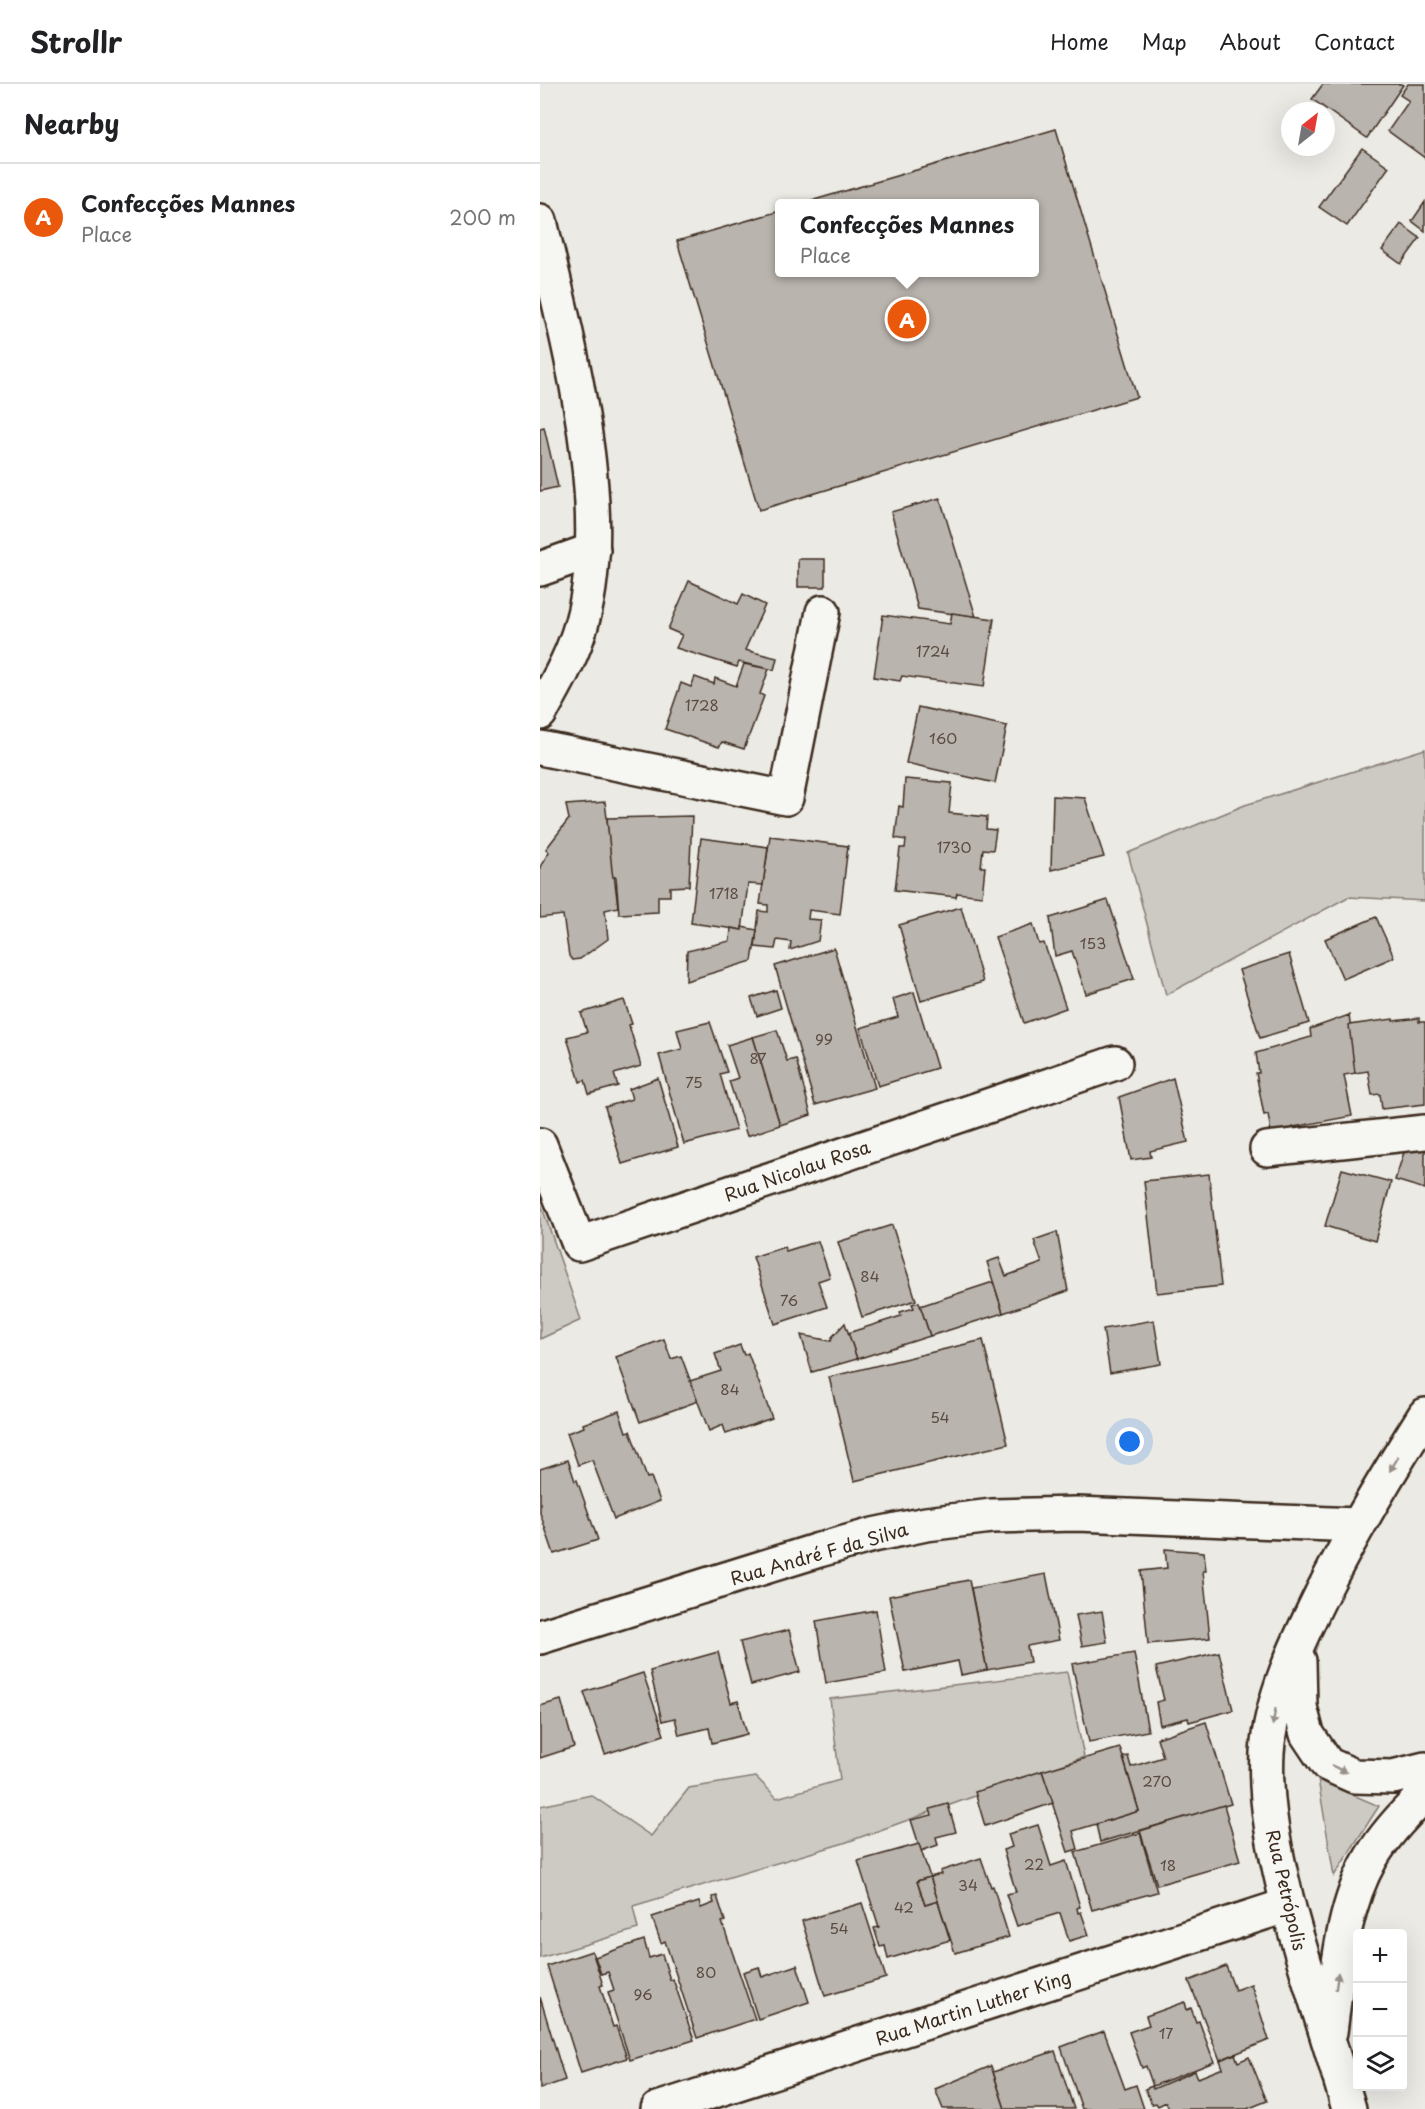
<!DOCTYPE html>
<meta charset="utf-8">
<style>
body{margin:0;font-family:"Playpen Sans",sans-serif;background:#f6f6f6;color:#202124}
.controls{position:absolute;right:18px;bottom:18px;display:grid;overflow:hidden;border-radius:6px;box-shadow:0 6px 24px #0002}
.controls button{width:54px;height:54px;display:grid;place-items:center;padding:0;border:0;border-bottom:2px solid #e0e0e0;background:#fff;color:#202124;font:30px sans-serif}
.compass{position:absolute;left:741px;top:18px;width:54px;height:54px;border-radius:50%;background:#fff;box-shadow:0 6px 24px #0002;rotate:31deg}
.you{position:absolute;left:590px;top:1358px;width:21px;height:21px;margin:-15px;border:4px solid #fff;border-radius:50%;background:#1a73e8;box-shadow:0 0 0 9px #1a73e833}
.badge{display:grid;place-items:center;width:39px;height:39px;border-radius:50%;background:#ea580c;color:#fff;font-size:20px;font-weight:700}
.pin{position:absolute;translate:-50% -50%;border:3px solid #fff;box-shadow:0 2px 6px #0006}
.popup{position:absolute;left:235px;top:115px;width:264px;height:78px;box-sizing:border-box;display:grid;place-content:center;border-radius:6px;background:#fff;filter:drop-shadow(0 2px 4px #0005);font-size:20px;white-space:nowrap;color:#757577}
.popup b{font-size:22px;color:#202124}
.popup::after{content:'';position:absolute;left:50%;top:100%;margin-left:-12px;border:12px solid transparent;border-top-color:#fff}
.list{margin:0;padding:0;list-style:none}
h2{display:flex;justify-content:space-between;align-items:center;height:78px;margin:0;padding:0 24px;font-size:26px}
h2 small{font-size:20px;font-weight:400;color:#757577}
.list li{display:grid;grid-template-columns:39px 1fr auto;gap:18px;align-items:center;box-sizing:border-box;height:108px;padding:0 24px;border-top:2px solid #e0e0e0}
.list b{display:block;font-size:22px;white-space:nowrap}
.list p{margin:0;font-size:20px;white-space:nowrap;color:#757577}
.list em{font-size:20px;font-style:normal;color:#757577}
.icon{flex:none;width:33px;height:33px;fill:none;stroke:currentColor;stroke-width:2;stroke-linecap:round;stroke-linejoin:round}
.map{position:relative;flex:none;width:885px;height:2025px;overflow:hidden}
header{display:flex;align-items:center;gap:36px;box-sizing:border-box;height:84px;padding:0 30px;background:#fff;border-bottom:2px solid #e0e0e0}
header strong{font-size:28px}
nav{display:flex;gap:33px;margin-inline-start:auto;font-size:21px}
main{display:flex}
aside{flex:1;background:#fff}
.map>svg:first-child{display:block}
</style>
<header>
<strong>Strollr</strong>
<nav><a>Home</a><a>Map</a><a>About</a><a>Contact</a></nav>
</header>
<main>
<aside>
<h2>Nearby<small></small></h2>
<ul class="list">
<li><span class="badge">A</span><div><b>Confecções Mannes</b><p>Place</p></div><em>200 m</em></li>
</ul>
</aside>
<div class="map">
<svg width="885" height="2025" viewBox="0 0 885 2025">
<rect width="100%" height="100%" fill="#ebeae5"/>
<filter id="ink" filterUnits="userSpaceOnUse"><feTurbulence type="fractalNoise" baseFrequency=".0167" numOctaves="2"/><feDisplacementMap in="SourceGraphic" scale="12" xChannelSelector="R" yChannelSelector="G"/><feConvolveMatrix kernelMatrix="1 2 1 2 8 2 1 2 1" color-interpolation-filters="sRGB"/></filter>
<g filter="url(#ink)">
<g fill="#cdcac4" stroke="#847a71" stroke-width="1.5">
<path d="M 885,665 L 885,817 L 808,813 L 626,911 L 588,769 L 705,721 Z"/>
<path d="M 0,1117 L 41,1236 L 0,1255 Z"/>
<path d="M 527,1588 L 544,1673 L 304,1759 L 93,1822 L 98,1845 L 0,1874 L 0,1722 L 51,1711 L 111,1752 L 149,1704 L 216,1693 L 237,1714 L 300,1696 L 290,1615 Z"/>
<path d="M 777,1689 L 799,1705 L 839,1722 L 794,1792 Z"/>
</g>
<g fill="#bab4ae" stroke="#3b2a1e" stroke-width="1.5">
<path d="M 783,0 L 861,0 L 863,1 L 827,54 L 772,15 Z"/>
<path d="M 868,0 L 885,0 L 885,74 L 848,47 L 869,17 L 860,11 Z"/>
<path d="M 516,45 L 597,313 L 219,426 L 137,157 L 240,127 L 240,188 L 494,188 L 494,119 L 264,119 Z"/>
<path d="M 822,64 L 849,83 L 807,142 L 779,123 Z"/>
<path d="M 885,118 L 885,147 L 872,137 Z"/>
<path d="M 861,140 L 880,154 L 861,180 L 842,166 Z"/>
<path d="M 4,343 L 18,403 L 0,407 L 0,344 Z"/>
<path d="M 400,414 L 436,533 L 378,525 L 351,428 Z"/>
<rect x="258" y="475" width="27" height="28"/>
<path d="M 149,497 L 198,520 L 203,510 L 225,521 L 205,566 L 237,574 L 234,586 L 199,578 L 197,583 L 136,564 L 142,551 L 128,545 Z"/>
<path d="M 412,529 L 454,535 L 444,603 L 362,592 L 360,597 L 334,593 L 343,531 L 410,540 Z"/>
<path d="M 204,580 L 229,585 L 220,610 L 224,612 L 204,665 L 182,658 L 179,663 L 125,645 L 141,599 L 151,603 L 155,593 L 174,600 L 175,594 L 196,602 Z"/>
<path d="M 378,623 L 467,642 L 455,699 L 366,679 Z"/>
<path d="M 365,695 L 412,699 L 409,729 L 447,733 L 446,745 L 456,746 L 453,766 L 443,765 L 441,783 L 445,783 L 442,812 L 417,809 L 416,813 L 355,806 L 360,764 L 365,764 L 366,756 L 355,754 L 359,722 L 363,723 Z"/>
<path d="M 513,712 L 545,714 L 564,773 L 511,786 Z"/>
<path d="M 65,718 L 78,823 L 65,826 L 68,855 L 40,875 L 32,876 L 29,872 L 23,831 L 0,834 L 0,783 L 9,768 L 6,765 L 29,735 L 26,721 Z"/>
<path d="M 152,732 L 149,802 L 130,803 L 130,812 L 118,812 L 118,828 L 79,830 L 76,793 L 73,793 L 72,787 L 67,734 Z"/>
<path d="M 230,752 L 308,762 L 300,830 L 269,826 L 268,835 L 281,836 L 278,857 L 250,866 L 251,858 L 237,856 L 235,865 L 215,863 L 219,827 L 228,828 L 228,821 L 220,820 Z"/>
<path d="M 161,754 L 228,763 L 223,801 L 208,800 L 202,846 L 151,839 Z"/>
<path d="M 568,816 L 594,895 L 546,910 L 532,867 L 515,872 L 510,834 Z"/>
<path d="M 421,823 L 443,898 L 381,917 L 359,841 Z"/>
<path d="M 836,833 L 854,873 L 803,895 L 785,855 Z"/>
<path d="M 493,840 L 499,860 L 504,859 L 526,924 L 484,939 L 455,853 Z"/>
<path d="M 202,843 L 217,846 L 212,877 L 146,897 L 147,867 L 190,857 L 191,844 L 202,846 Z"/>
<path d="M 294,864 L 335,1004 L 275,1021 L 235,882 Z"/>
<path d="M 749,870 L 769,939 L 720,954 L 699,886 Z"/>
<path d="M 236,906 L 241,924 L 217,932 L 211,914 Z"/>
<path d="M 374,908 L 397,984 L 338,1002 L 320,944 L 358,933 L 353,915 Z"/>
<path d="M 84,916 L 92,940 L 89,941 L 101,982 L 74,990 L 78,1002 L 49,1010 L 45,996 L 40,998 L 27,953 L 47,948 L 41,929 Z"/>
<path d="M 809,931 L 816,989 L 804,991 L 812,1032 L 753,1043 L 755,1051 L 732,1055 L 728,1030 L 724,1031 L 716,989 L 719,989 L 716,969 L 771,953 L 770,945 Z"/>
<path d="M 879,934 L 879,938 L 885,938 L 885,1020 L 842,1025 L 840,1010 L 832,1011 L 828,987 L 815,989 L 809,941 L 853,935 L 853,937 Z"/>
<path d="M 170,938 L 187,988 L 180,990 L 196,1046 L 144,1060 L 119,971 L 142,965 L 137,946 Z"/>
<path d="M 237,946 L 247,977 L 256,975 L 271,1031 L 240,1041 L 213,953 Z"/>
<path d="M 213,953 L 240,1041 L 207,1052 L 189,997 L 198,994 L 187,961 Z"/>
<path d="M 118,994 L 138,1063 L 82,1080 L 65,1023 L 92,1015 L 89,1005 Z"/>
<path d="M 633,994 L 648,1058 L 610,1067 L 611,1073 L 591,1076 L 579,1013 Z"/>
<path d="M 867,1059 L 885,1065 L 885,1105 L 855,1096 Z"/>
<path d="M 802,1085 L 851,1098 L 835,1157 L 785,1142 Z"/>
<path d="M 669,1090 L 681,1202 L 617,1209 L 604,1097 Z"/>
<path d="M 352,1141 L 376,1216 L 322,1233 L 298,1158 Z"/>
<path d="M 517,1148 L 528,1207 L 463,1229 L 447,1178 L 459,1174 L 466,1192 L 502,1179 L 494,1156 Z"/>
<path d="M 278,1157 L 290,1193 L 278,1197 L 287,1223 L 235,1240 L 213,1173 L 244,1163 L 246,1167 Z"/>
<path d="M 453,1198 L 463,1229 L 390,1252 L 380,1222 Z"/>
<path d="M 379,1218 L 390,1252 L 317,1275 L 308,1249 L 361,1232 L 360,1228 L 374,1224 L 372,1220 Z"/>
<path d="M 614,1236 L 621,1280 L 570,1289 L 563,1245 Z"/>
<path d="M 305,1239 L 317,1275 L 272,1288 L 261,1251 L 291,1257 L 292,1253 Z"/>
<path d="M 124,1255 L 131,1275 L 141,1272 L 158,1317 L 100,1338 L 76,1273 Z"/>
<path d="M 443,1256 L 468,1360 L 314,1397 L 289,1293 Z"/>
<path d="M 200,1261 L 204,1271 L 208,1269 L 232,1334 L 186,1350 L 183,1341 L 169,1347 L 150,1297 L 181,1287 L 175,1270 Z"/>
<path d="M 79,1327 L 86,1348 L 90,1347 L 107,1394 L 111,1393 L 120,1417 L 74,1435 L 52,1376 L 38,1381 L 27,1349 L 44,1343 L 43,1340 Z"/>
<path d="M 28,1376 L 35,1397 L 37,1396 L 58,1456 L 14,1470 L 0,1429 L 0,1385 Z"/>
<path d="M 625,1465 L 664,1468 L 666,1487 L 663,1487 L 670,1554 L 608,1560 L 601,1487 L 627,1484 Z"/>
<path d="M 506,1490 L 519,1556 L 487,1562 L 490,1578 L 447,1586 L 431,1504 Z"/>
<path d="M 429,1496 L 447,1586 L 421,1591 L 418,1577 L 365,1588 L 349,1512 Z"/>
<path d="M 336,1526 L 346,1589 L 286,1599 L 276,1537 Z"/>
<path d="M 562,1527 L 567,1558 L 542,1562 L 536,1531 Z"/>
<path d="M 249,1546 L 260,1588 L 211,1601 L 200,1558 Z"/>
<path d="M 178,1568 L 191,1619 L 198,1617 L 207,1650 L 172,1659 L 169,1644 L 139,1651 L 135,1634 L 122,1637 L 110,1587 Z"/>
<path d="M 679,1568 L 693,1626 L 649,1638 L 648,1634 L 620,1641 L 616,1618 L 624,1616 L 616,1583 Z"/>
<path d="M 594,1569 L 608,1647 L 549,1658 L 532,1580 Z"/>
<path d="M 103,1589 L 124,1651 L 65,1670 L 44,1608 Z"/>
<path d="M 21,1616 L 34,1663 L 0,1674 L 0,1622 Z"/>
<path d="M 666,1638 L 691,1720 L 560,1758 L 556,1740 L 599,1727 L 583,1673 L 588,1672 L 591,1683 L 623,1673 L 617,1654 Z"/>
<path d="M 580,1664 L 599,1727 L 533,1747 L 538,1765 L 528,1768 L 502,1687 Z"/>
<path d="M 502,1687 L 513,1719 L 445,1742 L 435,1708 Z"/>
<path d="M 408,1720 L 416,1748 L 396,1753 L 398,1761 L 381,1767 L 371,1736 L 392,1731 L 390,1725 Z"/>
<path d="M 684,1721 L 700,1777 L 617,1801 L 600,1747 Z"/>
<path d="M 498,1741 L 511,1782 L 526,1777 L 540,1823 L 537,1824 L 538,1829 L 541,1828 L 549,1851 L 529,1857 L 520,1829 L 477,1842 L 466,1810 L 476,1808 L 463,1766 L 472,1763 L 468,1750 Z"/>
<path d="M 600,1749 L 617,1808 L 552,1826 L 535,1768 Z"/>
<path d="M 379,1760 L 390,1793 L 377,1797 L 385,1821 L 398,1817 L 410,1856 L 348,1875 L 345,1862 L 340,1863 L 334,1844 L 339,1843 L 318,1777 Z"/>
<path d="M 441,1774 L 451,1803 L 453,1802 L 469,1853 L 415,1869 L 390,1793 L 401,1790 L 400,1787 Z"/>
<path d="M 390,1793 L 398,1817 L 385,1821 L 377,1797 Z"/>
<path d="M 177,1812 L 185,1837 L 182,1838 L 215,1935 L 157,1954 L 125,1857 L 121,1859 L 112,1833 L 159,1818 L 161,1824 L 174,1819 L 172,1813 Z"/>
<path d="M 322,1819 L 346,1894 L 285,1912 L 262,1837 Z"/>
<path d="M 104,1856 L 109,1874 L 122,1870 L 130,1896 L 133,1895 L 154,1956 L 90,1976 L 68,1908 L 74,1906 L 68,1888 L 61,1890 L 55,1873 Z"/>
<path d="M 52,1867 L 63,1901 L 60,1902 L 73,1943 L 76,1942 L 87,1974 L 41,1989 L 7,1882 Z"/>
<path d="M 257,1881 L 269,1918 L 218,1935 L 203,1888 L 219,1883 L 222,1893 Z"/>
<path d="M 686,1882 L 695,1906 L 711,1900 L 729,1956 L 680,1976 L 649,1897 Z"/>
<path d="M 0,1913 L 25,1996 L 0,2005 Z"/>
<path d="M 645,1918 L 647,1926 L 651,1924 L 656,1938 L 659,1937 L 674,1978 L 613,2002 L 606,1982 L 602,1984 L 589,1948 L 609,1941 L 606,1932 Z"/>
<path d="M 564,1947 L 585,2005 L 596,2001 L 604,2025 L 542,2025 L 521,1963 Z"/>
<path d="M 515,1967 L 534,2025 L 465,2025 L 453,1988 Z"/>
<path d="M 695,1970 L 698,1978 L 709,1973 L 727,2017 L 707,2025 L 629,2025 L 626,2018 L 618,2022 L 616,2019 L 612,2020 L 605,2005 L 612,2002 L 613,2005 L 655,1987 L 658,1994 L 683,1984 L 680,1976 Z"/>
<path d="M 451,1982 L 465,2025 L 403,2025 L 395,2005 Z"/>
</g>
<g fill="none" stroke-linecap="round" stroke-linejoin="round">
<g stroke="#3b2a1e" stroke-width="38">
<g id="street">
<path d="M 0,485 L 53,466"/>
<path d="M 0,664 L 246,714 L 283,528"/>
<path d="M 0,1061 L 39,1160 L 575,979"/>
<path d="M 727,1065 L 885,1048"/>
<path d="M 0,1553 L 279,1466 L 333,1451 L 386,1440 L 452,1432 L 537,1430 L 817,1441"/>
<path d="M 118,2025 L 748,1821"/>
</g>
</g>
<g stroke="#3b2a1e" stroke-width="38">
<path id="secondary" d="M 0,137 C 27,256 78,433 38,551 C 29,578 14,604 0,629"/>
</g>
<g stroke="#3b2a1e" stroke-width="38">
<g id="primary">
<path d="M 759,1577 L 760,1623 L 767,1650 L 787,1680 L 814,1692 L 853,1693 L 885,1685"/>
<path d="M 790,1948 C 798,1889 801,1826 831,1774 C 845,1750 865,1729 885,1710"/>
<path d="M 809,2025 C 790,1957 766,1890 748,1821 C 736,1772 724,1720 727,1669 C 731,1612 758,1558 783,1507 C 814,1446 849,1388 885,1331"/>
</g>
</g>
<use href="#street" stroke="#f6f6f2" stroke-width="33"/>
<use href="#secondary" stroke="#f6f6f2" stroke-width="33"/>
<use href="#primary" stroke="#f6f6f2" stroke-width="33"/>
</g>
<defs><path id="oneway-solid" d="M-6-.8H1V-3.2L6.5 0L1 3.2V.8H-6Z" transform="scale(1.5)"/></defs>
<g fill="#989088">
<use href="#oneway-solid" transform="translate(854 1380) rotate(121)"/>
<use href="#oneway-solid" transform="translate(734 1633) rotate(100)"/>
<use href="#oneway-solid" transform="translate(799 1685) rotate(25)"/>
<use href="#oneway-solid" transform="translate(797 1897) rotate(-82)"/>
</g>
</g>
<g text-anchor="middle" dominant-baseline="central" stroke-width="4.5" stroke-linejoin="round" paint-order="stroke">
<g font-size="15" fill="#5b4c42">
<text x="393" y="566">1724</text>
<text x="162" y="620">1728</text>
<text x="403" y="653">160</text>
<text x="414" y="762">1730</text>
<text x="184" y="808">1718</text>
<text x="553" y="858">153</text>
<text x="284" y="954">99</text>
<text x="218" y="973">87</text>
<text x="154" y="997">75</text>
<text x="330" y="1191">84</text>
<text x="249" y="1215">76</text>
<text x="190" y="1304">84</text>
<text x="400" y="1332">54</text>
<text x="617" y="1696">270</text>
<text x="494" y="1779">22</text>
<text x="628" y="1780">18</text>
<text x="428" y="1800">34</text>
<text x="364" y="1822">42</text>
<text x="299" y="1843">54</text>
<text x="166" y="1887">80</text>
<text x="103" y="1909">96</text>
<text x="626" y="1948">17</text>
</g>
<g font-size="18" fill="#3b2a1e" stroke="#f6f6f2">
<text transform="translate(257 1086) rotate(-19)">Rua Nicolau Rosa</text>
<text transform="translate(279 1469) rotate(-16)">Rua André F da Silva</text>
<text transform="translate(747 1806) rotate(77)">Rua Petrópolis</text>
<text transform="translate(433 1923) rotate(-18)">Rua Martin Luther King</text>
</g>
</g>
</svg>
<div class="controls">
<button>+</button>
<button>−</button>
<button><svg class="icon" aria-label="layers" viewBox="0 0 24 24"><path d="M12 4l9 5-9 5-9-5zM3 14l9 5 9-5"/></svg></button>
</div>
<svg class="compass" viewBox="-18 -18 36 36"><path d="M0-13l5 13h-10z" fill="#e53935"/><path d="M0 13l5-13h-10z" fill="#757577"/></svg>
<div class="you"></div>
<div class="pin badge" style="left:367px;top:235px">A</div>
<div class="popup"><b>Confecções Mannes</b>Place</div>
</div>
</main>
